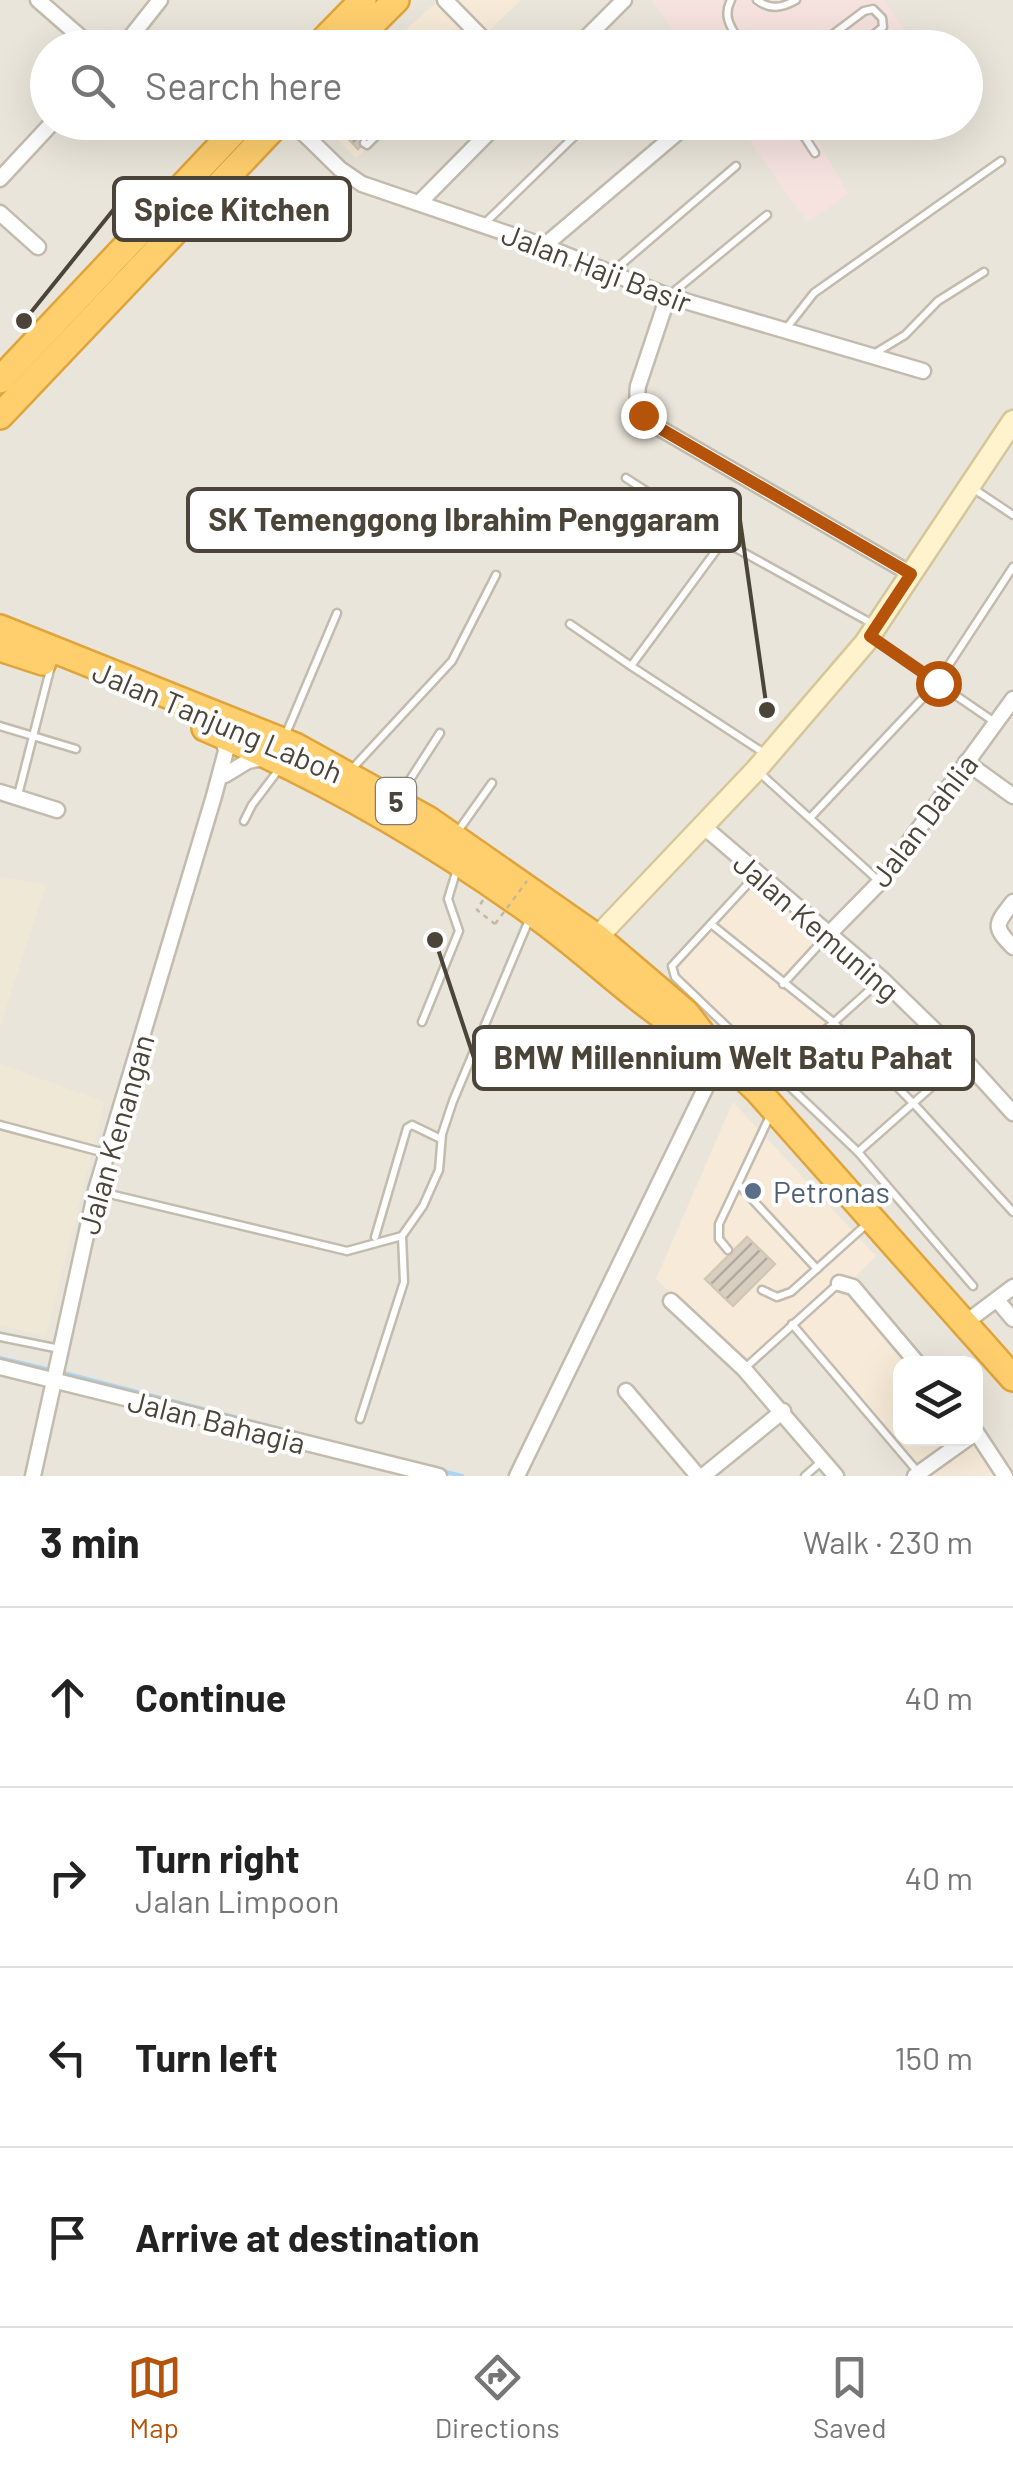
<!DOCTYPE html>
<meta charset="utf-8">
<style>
body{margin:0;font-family:Barlow,sans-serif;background:#f2f2f2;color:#222}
.controls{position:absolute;right:30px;bottom:30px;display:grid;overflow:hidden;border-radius:20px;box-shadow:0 10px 40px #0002}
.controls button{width:90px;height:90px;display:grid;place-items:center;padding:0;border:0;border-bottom:2px solid #e0e0e0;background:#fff;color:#222;font:50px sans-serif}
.stop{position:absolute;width:30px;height:30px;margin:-22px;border:8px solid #b45309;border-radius:50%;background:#fff}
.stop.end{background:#b45309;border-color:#fff;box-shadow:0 2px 10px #0008}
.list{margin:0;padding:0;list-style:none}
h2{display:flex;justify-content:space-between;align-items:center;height:130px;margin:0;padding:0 40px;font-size:42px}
h2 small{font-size:32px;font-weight:400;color:#767676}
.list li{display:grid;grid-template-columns:65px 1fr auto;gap:30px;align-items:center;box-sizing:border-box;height:180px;padding:0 40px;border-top:2px solid #e0e0e0}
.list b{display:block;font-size:38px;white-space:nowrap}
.list p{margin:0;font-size:32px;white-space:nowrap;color:#767676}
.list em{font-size:32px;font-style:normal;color:#767676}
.icon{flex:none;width:55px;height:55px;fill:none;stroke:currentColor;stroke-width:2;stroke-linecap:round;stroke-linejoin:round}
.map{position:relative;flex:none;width:1013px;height:1476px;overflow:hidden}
.search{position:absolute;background:#fff;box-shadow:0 10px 40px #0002;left:30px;right:30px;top:30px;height:110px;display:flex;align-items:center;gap:25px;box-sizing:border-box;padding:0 35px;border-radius:55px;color:#767676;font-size:38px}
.sheet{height:850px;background:#fff}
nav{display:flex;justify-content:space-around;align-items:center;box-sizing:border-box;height:140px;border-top:2px solid #e0e0e0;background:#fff;font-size:28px;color:#767676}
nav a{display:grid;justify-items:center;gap:5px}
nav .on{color:#b45309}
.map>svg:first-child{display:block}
</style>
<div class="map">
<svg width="1013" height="1476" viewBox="0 0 1013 1476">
<defs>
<pattern id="building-hatch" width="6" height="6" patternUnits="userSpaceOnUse" patternTransform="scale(2.5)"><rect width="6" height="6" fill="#d8cfc1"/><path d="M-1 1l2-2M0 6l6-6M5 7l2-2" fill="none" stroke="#b1aa9e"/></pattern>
</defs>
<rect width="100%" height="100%" fill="#f6f3ec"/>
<path fill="#eae5da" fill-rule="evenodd" d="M 0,0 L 1013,0 L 1013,1476 L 0,1476 ZM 48,48 L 966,48 L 966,122 L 48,122 ZM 900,1364 L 976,1364 L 976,1438 L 900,1438 Z"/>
<g fill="#f7ead8">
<path d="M 439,0 L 521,0 L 472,47 L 386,48 Z"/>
<path d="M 321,123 L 393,123 L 356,158 Z"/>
<path d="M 758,868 L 835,934 L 788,984 L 838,1022 L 777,1079 L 676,985 L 669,973 L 669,965 Z"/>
<path d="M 733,1102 L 876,1256 L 853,1279 L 924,1363 L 900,1364 L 900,1438 L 976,1438 L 976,1425 L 1011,1476 L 915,1476 L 792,1329 L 750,1369 L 656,1279 Z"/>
</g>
<g fill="#efe8d6">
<path d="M 0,877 L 46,885 L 0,1027 Z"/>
<path d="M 0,1064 L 105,1102 L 46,1336 L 0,1325 Z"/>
</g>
<g fill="#f6e3e0">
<path d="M 651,0 L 884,0 L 905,31 L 885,47 L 685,47 Z"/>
<path d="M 737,123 L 808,123 L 848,194 L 807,222 Z"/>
</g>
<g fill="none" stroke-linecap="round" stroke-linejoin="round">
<g stroke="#a9d4f2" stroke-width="4">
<path d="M 0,1358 L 51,1370"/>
<path d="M 60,1372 L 327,1441"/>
<path d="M 442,1471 L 462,1476"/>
</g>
</g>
<g fill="url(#building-hatch)" stroke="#d3c7b4" stroke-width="2.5">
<path d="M 342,122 L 385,122 L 358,149 L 337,127 Z"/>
<path d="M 747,1237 L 775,1264 L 733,1306 L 705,1279 Z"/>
</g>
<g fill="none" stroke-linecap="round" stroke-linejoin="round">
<g stroke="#c2bbae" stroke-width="11">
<g id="lane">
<path d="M 731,0 C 721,19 734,31 744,48"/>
<path d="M 757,0 C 770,10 782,8 796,0"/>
<path d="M 374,31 L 390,48"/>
<path d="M 815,48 L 864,11 L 873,9 L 882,18 L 883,27 L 858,48"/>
<path d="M 795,122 L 815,153"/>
<path d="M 364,143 L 367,145 L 390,122"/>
<path d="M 485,223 L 589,122"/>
<path d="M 611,273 L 736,166"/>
<path d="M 671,294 L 767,215"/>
<path d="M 785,330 L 814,293 L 1001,161"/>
<path d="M 872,355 L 905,335 L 938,301 L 984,272"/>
<path d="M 626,478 L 723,541 L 871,623"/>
<path d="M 971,487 L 1013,515"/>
<path d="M 723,541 L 631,666 L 767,755"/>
<path d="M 570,624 L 631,666"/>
<path d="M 875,640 L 996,723"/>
<path d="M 0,726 L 76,749"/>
<path d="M 285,736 L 337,613"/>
<path d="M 351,770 L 452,661 L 496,575"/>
<path d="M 761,774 L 880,882"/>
<path d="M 18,795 L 51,666"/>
<path d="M 400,795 L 440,733"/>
<path d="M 810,818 L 937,683 L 1013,567"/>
<path d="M 244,821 L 252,805 L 280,768"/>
<path d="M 458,831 L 492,783"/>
<path d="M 757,874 L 672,966 L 675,977 L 858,1152 L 973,1286"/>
<path d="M 711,924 L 832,1021 L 914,1104 L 1013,1212"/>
<path d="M 783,984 L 826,937"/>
<path d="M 422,1022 L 459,931 L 448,899 L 457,869"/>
<path d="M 578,1036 C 617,1048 629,1054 659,1023"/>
<path d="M 762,1087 L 882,979"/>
<path d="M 0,1125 L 105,1153"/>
<path d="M 858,1152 L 962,1060"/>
<path d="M 738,1184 L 817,1269"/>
<path d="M 97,1191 L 347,1251 L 402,1236 L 423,1206 L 439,1170 L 442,1134 L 453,1101 L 529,920"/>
<path d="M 375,1237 L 407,1128 L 412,1125 L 441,1139"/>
<path d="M 728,1250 L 719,1239 L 719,1224 L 770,1116"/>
<path d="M 762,1290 L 777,1297 L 791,1292 L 868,1223"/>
<path d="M 792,1324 L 917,1471"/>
<path d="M 0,1337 L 60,1349"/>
<path d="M 745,1368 L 839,1283"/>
<path d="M 360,1419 L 404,1282 L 402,1236"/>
<path d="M 805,1476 L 822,1461"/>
</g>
</g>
<g stroke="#c2bbae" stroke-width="19">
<g id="street">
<path d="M 38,0 L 93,48"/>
<path d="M 445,0 L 492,48"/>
<path d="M 122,48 L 160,0"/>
<path d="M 576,48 L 624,0"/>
<path d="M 292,122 L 340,169 L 362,184 L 544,246 L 668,296 L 923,371"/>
<path d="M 0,179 L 53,122"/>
<path d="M 420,202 L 499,122"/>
<path d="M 0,213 L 38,247"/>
<path d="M 544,246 L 690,122"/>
<path d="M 668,296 L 638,386 C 636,401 639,410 649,422 L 911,574"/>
<path d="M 966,762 L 1013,796"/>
<path d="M 225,775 L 248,761 L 265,758"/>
<path d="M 0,792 L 57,810"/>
<path d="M 703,826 L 882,979 L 963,1058 L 1013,1113"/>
<path d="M 1013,902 C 996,924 992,926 1013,947"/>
<path d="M 828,935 L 880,882 L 1013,699"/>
<path d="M 839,1283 L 853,1287 L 918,1364"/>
<path d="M 997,1300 L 1013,1319"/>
<path d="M 671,1301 L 744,1369 L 836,1476"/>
<path d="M 965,1323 L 1013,1287"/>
<path d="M 0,1367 L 439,1476"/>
<path d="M 626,1391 L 698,1476"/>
<path d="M 976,1432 L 1005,1476"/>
<path d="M 33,1476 L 96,1190 L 214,796 L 226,751 L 222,735"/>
<path d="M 517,1476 L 721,1056"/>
<path d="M 703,1476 L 783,1411"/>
<path d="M 915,1476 L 968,1438"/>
</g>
</g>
<g stroke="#d6c79b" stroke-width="25">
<path id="secondary" d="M 588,947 L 756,770 L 865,643 L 1013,421"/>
</g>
<g stroke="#e0a43c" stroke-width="30">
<g id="highway">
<path d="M 316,48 L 363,0"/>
<path d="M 348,48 L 396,0"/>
<path d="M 0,380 L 243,122"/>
<path d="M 0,416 L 279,122"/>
<path d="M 0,628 L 295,746 L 429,820 L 598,938 L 686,1013 L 712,1047 L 758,1091 L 1013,1378"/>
<path d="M 0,648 L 43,662"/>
<path d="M 205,728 C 320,776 429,839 531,912 C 590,953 639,1006 701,1041"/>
</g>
</g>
<path stroke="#c4b79f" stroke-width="2.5" stroke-dasharray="5 5" stroke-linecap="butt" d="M 483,900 L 477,910 L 495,924"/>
<use href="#lane" stroke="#fff" stroke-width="6"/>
<use href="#street" stroke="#fff" stroke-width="14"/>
<use href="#secondary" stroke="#fff3cd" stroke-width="20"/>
<use href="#highway" stroke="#ffcf6e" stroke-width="25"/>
<path stroke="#c4b79f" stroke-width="2.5" stroke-dasharray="5 5" stroke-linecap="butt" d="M 495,924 L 527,881"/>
</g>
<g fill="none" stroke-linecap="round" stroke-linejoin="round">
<path stroke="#b45309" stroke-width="12" d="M 643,415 L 649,422 L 911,574 L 870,636 L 938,683"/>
</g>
<circle fill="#5c6f8a" stroke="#fff" stroke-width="4" cx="753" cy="1191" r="10"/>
<g text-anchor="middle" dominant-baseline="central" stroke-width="8" stroke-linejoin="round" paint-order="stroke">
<rect fill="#fff" stroke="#817c74" stroke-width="2.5" x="376" y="778" width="40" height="46" rx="8"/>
<g font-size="28" font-weight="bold" fill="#4b4439">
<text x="396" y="801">5</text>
</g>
<g font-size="30" fill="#4b4439" stroke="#fff">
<text transform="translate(597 267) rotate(21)">Jalan Haji Basir</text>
<text transform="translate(218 721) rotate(23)">Jalan Tanjung Laboh</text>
<text transform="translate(923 820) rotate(-53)">Jalan Dahlia</text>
<text transform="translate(817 926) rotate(41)">Jalan Kemuning</text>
<text transform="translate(115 1134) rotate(-74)">Jalan Kenangan</text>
<text transform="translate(217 1421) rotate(14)">Jalan Bahagia</text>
</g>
<g font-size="30" fill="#4e5e75" stroke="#fff" text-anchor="start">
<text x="773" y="1191">Petronas</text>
</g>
</g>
<path fill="none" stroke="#4b4439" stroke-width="4" d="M24 321L114 209M767 710L740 520M435 940L474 1058"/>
<g fill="#4b4439" stroke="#fff" stroke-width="4">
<circle cx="24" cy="321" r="10"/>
<circle cx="767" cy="710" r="10"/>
<circle cx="435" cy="940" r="10"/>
</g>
<g fill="#fff" stroke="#4b4439" stroke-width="4">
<rect x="114" y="178" width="236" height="62" rx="10"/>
<rect x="188" y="489" width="552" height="62" rx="10"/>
<rect x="474" y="1027" width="499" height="62" rx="10"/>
</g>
<g font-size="32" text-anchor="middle" font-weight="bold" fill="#4b4439">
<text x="232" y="221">Spice Kitchen</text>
<text x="464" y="531">SK Temenggong Ibrahim Penggaram</text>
<text x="723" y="1069">BMW Millennium Welt Batu Pahat</text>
</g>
</svg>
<div class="controls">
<button><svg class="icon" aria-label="layers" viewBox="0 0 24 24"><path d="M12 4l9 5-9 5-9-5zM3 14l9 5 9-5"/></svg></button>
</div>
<div class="stop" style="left:938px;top:683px"></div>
<div class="stop end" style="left:643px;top:415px"></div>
<div class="search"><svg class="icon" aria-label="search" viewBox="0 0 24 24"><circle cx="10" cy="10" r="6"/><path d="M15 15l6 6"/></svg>Search here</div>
</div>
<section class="sheet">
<h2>3 min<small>Walk · 230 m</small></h2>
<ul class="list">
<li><svg class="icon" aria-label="ahead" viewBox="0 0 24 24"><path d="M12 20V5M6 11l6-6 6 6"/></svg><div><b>Continue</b></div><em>40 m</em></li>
<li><svg class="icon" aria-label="right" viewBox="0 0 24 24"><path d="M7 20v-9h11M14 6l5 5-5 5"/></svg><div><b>Turn right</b><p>Jalan Limpoon</p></div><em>40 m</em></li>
<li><svg class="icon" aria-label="left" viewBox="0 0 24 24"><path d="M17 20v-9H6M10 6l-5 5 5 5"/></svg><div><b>Turn left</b></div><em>150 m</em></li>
<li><svg class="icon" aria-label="arrive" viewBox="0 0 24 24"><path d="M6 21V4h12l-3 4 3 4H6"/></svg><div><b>Arrive at destination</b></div></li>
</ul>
</section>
<nav>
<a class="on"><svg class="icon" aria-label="map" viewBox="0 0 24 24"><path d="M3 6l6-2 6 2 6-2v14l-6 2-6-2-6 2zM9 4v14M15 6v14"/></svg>Map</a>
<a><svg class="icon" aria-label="directions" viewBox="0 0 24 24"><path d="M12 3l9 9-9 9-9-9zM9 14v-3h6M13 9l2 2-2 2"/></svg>Directions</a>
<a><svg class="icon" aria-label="saved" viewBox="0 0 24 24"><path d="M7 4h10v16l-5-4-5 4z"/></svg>Saved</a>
</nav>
